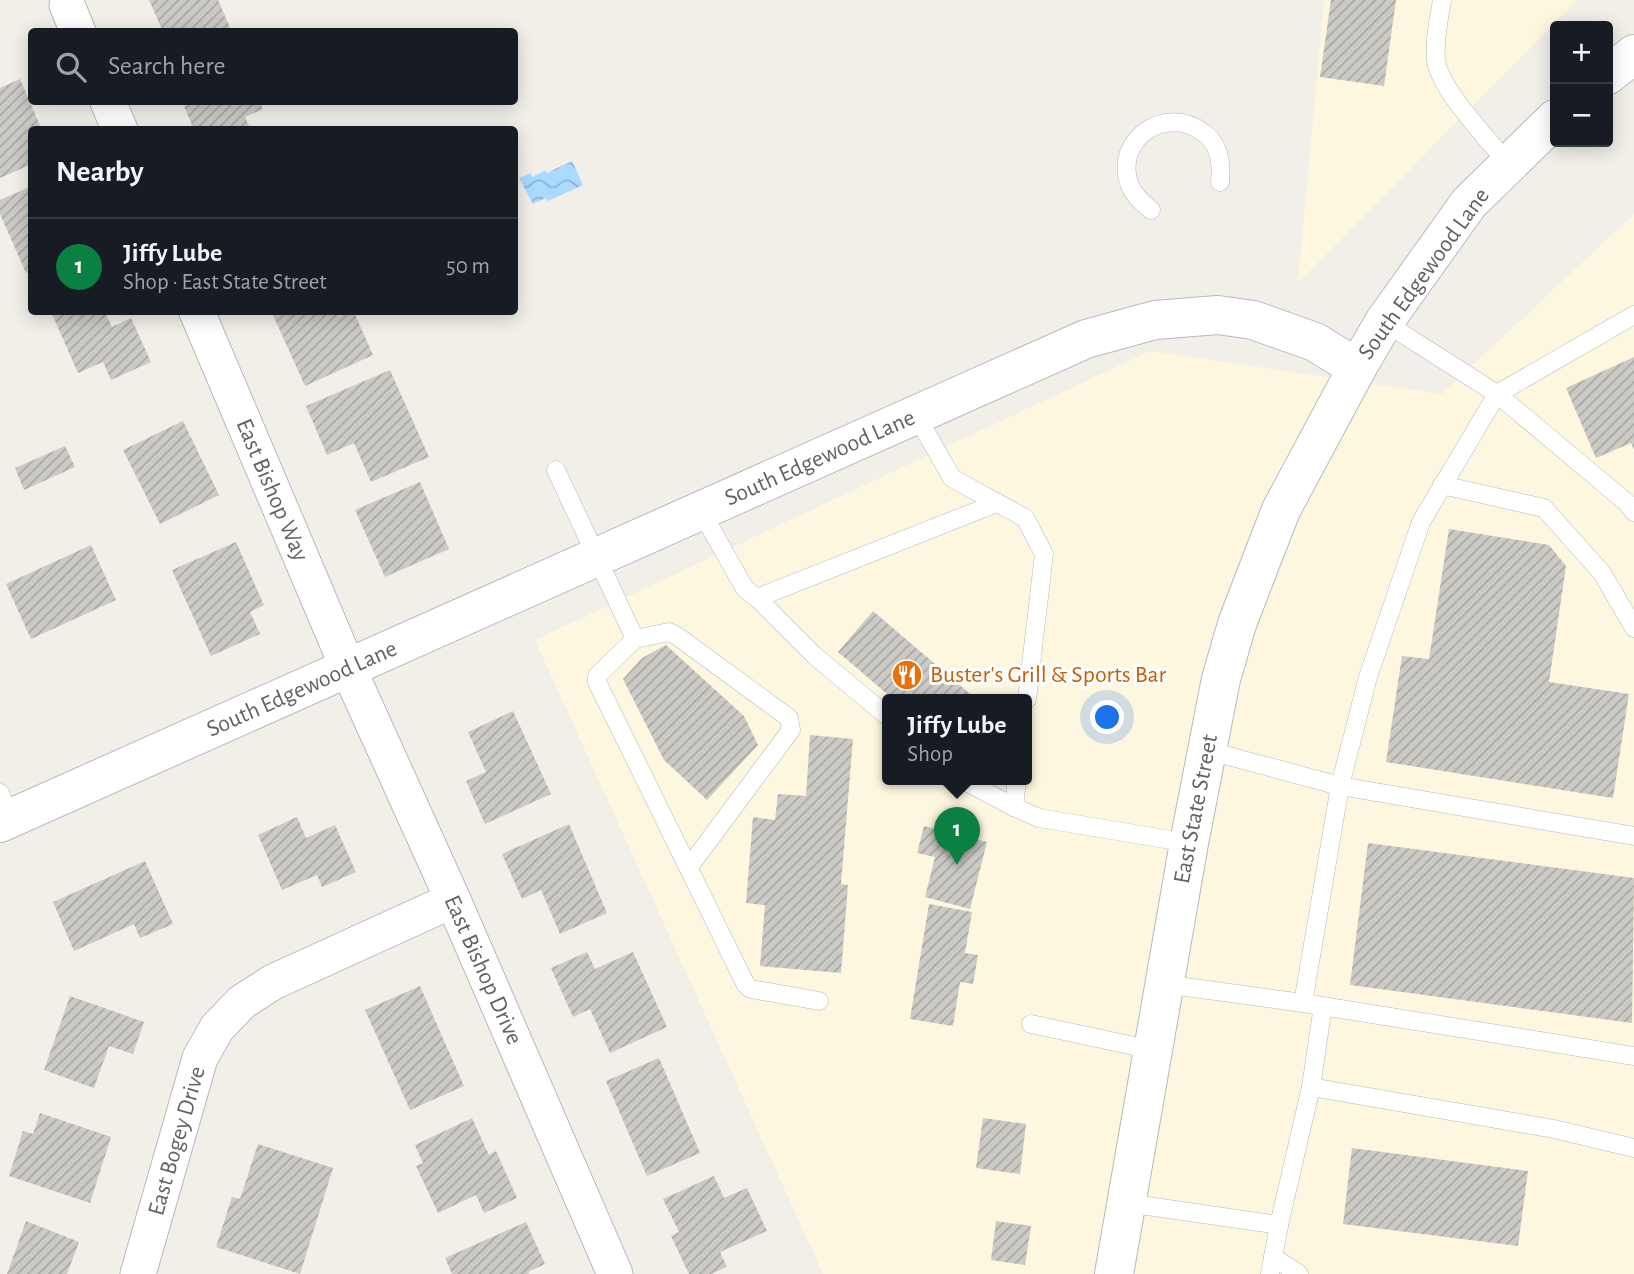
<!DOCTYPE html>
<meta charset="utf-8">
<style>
body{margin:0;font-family:"Alegreya Sans",sans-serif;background:#20242c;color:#f1f3f6}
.controls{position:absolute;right:21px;top:21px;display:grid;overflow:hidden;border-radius:7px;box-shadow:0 4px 18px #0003}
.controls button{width:63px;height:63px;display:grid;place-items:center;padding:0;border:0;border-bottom:2px solid #363941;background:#171b24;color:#f1f3f6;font:35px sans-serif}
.you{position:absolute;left:1108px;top:718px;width:24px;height:24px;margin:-18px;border:5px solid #fff;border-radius:50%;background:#1a73e8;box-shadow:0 0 0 10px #1a73e833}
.badge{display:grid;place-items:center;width:46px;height:46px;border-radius:50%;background:#0b8043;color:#fff;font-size:23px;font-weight:700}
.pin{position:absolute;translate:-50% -58px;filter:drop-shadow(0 2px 4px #0008)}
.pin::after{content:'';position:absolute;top:37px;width:24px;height:21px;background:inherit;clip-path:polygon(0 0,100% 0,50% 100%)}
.popup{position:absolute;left:882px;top:694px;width:150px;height:91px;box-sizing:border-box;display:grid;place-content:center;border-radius:7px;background:#171b24;filter:drop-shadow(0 2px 5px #0005);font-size:23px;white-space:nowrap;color:#9ea1a6}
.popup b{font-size:26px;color:#f1f3f6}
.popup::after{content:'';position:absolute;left:50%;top:100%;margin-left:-14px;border:14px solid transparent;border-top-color:#171b24}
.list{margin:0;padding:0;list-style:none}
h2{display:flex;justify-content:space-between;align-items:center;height:91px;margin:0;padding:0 28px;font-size:30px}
h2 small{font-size:23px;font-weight:400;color:#9ea1a6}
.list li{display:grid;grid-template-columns:46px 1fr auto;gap:21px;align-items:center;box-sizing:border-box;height:98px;padding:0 28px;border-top:2px solid #363941}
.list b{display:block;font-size:26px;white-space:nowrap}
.list p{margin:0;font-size:23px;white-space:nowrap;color:#9ea1a6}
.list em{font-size:23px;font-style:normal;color:#9ea1a6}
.icon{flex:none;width:38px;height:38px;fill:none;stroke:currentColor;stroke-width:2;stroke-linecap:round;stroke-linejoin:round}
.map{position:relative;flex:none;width:1634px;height:1274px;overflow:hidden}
.search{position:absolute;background:#171b24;box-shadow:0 4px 18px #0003;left:28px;top:28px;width:490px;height:77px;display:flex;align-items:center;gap:18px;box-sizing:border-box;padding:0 24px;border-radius:7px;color:#9ea1a6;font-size:26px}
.panel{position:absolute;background:#171b24;box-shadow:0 4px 18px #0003;left:28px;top:126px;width:490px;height:189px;border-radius:7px}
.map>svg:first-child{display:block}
</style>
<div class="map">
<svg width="1634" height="1274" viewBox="0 0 1634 1274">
<defs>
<pattern id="water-waves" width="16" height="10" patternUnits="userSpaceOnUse" patternTransform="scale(1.75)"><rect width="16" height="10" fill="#aadaff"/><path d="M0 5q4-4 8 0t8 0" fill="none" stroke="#8eb4d2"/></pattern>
<pattern id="building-hatch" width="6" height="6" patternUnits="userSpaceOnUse" patternTransform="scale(1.75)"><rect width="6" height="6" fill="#cccac5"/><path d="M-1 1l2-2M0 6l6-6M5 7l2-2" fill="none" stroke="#a9a8a4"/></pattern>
</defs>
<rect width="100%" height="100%" fill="#f1efe8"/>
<g fill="#fef7e0" fill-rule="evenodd">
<path d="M 1324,0 L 1577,0 L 1298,283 Z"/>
<path d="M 1634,214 L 1634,1274 L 823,1274 L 535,640 L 1150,351 L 1442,394 ZM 887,699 L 1027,699 L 1027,779 L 887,779 Z"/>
</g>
<path fill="url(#water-waves)" d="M 572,161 L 583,185 L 548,201 L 546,198 L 533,204 L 519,178 L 531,173 L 532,177 L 546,170 L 547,173 Z"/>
<g fill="url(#building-hatch)">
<path d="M 149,0 L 218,0 L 232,32 L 163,32 Z"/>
<path d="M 1331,0 L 1396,0 L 1384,86 L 1320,77 Z"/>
<path d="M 20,79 L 42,130 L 32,130 L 32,164 L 0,178 L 0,88 Z"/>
<path d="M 194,102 L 259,102 L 263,109 L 245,117 L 251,130 L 194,130 L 184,106 Z"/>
<path d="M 32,186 L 32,271 L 26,273 L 0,214 L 0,200 Z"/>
<path d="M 51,312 L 105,312 L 112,327 L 131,318 L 151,362 L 111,380 L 103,362 L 78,373 Z"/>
<path d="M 276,312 L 337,312 L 339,316 L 354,312 L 373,355 L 305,386 L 272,313 Z"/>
<path d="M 1634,357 L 1634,450 L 1631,443 L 1596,458 L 1566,388 Z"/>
<path d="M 390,370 L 429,457 L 371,482 L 354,443 L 327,455 L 306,406 Z"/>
<path d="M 183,421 L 219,495 L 160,524 L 123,450 Z"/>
<path d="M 65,446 L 75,467 L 24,490 L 15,468 Z"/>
<path d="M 420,482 L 449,549 L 385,577 L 355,510 Z"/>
<path d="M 1449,529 L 1549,545 L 1566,566 L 1549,682 L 1629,694 L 1613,798 L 1386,762 L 1402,656 L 1429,659 Z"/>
<path d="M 236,542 L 264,605 L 250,612 L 260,634 L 211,656 L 172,570 Z"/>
<path d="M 91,545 L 116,600 L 31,639 L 6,584 Z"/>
<path d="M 873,611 L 976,699 L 893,699 L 838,652 Z"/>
<path d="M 666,645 L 744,716 L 758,745 L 707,800 L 664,760 L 623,679 L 642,658 Z"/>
<path d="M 513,711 L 551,794 L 485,824 L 466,781 L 486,772 L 468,732 Z"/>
<path d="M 810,735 L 853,739 L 841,884 L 848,885 L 841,973 L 760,966 L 765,905 L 746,903 L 753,817 L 775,820 L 778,794 L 806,796 Z"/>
<path d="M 297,817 L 306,838 L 335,825 L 356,872 L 322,887 L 317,875 L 282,890 L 258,835 Z"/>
<path d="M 569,824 L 607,913 L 560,934 L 541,890 L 522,899 L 502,854 Z"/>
<path d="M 924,826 L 987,842 L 970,909 L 925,897 L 935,857 L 917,853 Z"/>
<path d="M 1368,843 L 1634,878 L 1632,1023 L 1350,985 Z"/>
<path d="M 145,861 L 173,924 L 140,938 L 134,924 L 74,951 L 53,902 Z"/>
<path d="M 929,904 L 972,912 L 965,953 L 978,955 L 973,984 L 960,982 L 953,1026 L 910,1019 Z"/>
<path d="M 587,952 L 595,969 L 633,952 L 667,1027 L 610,1053 L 590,1009 L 573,1017 L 551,968 Z"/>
<path d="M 420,986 L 464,1086 L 410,1110 L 365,1010 Z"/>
<path d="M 70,996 L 144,1022 L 133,1054 L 109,1046 L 94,1088 L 44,1070 Z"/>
<path d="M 659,1058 L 700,1153 L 647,1176 L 606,1081 Z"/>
<path d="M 40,1113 L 111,1137 L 90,1203 L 9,1176 L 23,1131 L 33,1134 Z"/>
<path d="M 472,1118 L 489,1155 L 496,1151 L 517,1198 L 484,1213 L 476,1195 L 438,1213 L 416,1166 L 423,1163 L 415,1145 Z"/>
<path d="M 983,1118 L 1026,1124 L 1020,1174 L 976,1168 Z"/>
<path d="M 258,1144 L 333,1168 L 300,1274 L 216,1247 L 232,1197 L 240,1199 Z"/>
<path d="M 1352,1148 L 1528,1171 L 1518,1246 L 1343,1224 Z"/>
<path d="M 714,1176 L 724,1198 L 747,1188 L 767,1231 L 720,1252 L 727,1267 L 711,1274 L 689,1274 L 671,1236 L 679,1232 L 663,1199 Z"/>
<path d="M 26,1221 L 79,1242 L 67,1274 L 7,1274 Z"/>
<path d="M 996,1221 L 1031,1226 L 1025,1265 L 991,1260 Z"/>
<path d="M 526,1222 L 545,1264 L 528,1272 L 529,1274 L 452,1274 L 445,1258 Z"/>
</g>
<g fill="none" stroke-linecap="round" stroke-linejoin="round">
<g stroke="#b5b8bc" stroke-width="19">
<g id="lane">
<path d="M 1442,0 C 1439,19 1434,40 1436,60 C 1439,89 1489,140 1508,164"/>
<path d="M 1151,210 C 1143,203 1134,196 1130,186 C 1112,140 1166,103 1204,133 C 1220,145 1222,163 1220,182"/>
<path d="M 1384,322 L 1497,394 L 1634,315"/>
<path d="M 916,415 L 952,478 L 1025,518 L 1044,554 L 1027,699"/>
<path d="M 556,470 L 635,639 L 597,676 L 597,682 L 746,985 L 751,989 L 819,1001"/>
<path d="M 1442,485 L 1544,508 L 1602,573 L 1634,628"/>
<path d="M 701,511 L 745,589 L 757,598 L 997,503"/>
<path d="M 757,598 L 815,656 L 887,716"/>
<path d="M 635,639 L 669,632 L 677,636 L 789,718 L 791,730 L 689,867"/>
<path d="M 1206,750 L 1340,786 L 1368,677 L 1421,522 L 1497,394 L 1626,502 L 1634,512"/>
<path d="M 961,779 L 1014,807"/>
<path d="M 1017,779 L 1014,807 L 1039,818 L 1189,843"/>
<path d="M 0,793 L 10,818"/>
<path d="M 1634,836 L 1340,786 L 1303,1003 L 1634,1056"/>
<path d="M 1164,984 L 1303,1003"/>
<path d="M 1031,1024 L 1153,1050"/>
<path d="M 1311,1087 L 1323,1006"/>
<path d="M 1127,1203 L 1279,1225 L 1311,1087 L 1554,1129 L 1634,1148"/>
<path d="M 1273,1257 L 1299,1274"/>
<path d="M 1270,1274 L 1279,1225"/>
</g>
</g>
<g stroke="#b5b8bc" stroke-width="37">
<g id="street">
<path d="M 67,5 L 78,32"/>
<path d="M 108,102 L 120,130"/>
<path d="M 197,312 L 348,668 L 453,900 L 615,1274"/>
<path d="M 138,1274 L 200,1058 L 217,1028 L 242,1002 L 273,982 L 453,900"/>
</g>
</g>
<g stroke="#b6babf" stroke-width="40">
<g id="secondary">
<path d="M 1608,75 L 1634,54"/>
<path d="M 0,823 L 1086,339 L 1155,320 L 1218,315 L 1253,320 L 1315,342 L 1357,368"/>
<path d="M 1114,1274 L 1189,843 L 1221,679 L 1237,624 L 1260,564 L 1281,510 L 1357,368 L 1384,322 L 1469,203 L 1555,119"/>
</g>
</g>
<use href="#lane" stroke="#fff" stroke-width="18"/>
<use href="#street" stroke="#fff" stroke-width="35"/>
<use href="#secondary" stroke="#fff" stroke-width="38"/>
</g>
<defs>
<g id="restaurant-disc" transform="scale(1.575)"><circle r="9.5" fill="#e8710a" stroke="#fff"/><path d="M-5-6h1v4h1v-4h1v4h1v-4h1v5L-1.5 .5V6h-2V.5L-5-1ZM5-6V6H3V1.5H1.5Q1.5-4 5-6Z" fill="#fff"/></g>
</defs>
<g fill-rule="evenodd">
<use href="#restaurant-disc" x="907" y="675"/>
</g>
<g text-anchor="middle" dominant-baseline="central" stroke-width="6" stroke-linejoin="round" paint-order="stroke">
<g font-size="24" fill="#5f6368" stroke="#fff">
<text transform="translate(1424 274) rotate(-54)">South Edgewood Lane</text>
<text transform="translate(820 458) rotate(-24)">South Edgewood Lane</text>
<text transform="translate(272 490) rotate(67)">East Bishop Way</text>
<text transform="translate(302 689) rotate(-24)">South Edgewood Lane</text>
<text transform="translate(1196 809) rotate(-79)">East State Street</text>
<text transform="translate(483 970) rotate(66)">East Bishop Drive</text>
<text transform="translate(177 1141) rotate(-74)">East Bogey Drive</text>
</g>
<g font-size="24" fill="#c56008" stroke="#fff" text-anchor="start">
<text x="930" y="675">Buster's Grill &amp; Sports Bar</text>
</g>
</g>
</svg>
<div class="controls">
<button>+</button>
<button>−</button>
</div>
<div class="you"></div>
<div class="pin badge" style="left:957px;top:865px">1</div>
<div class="popup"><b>Jiffy Lube</b>Shop</div>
<div class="search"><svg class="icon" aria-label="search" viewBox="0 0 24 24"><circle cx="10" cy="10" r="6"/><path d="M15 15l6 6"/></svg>Search here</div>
<section class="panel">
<h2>Nearby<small></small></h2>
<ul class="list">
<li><span class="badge">1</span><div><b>Jiffy Lube</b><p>Shop · East State Street</p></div><em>50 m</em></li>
</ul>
</section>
</div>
